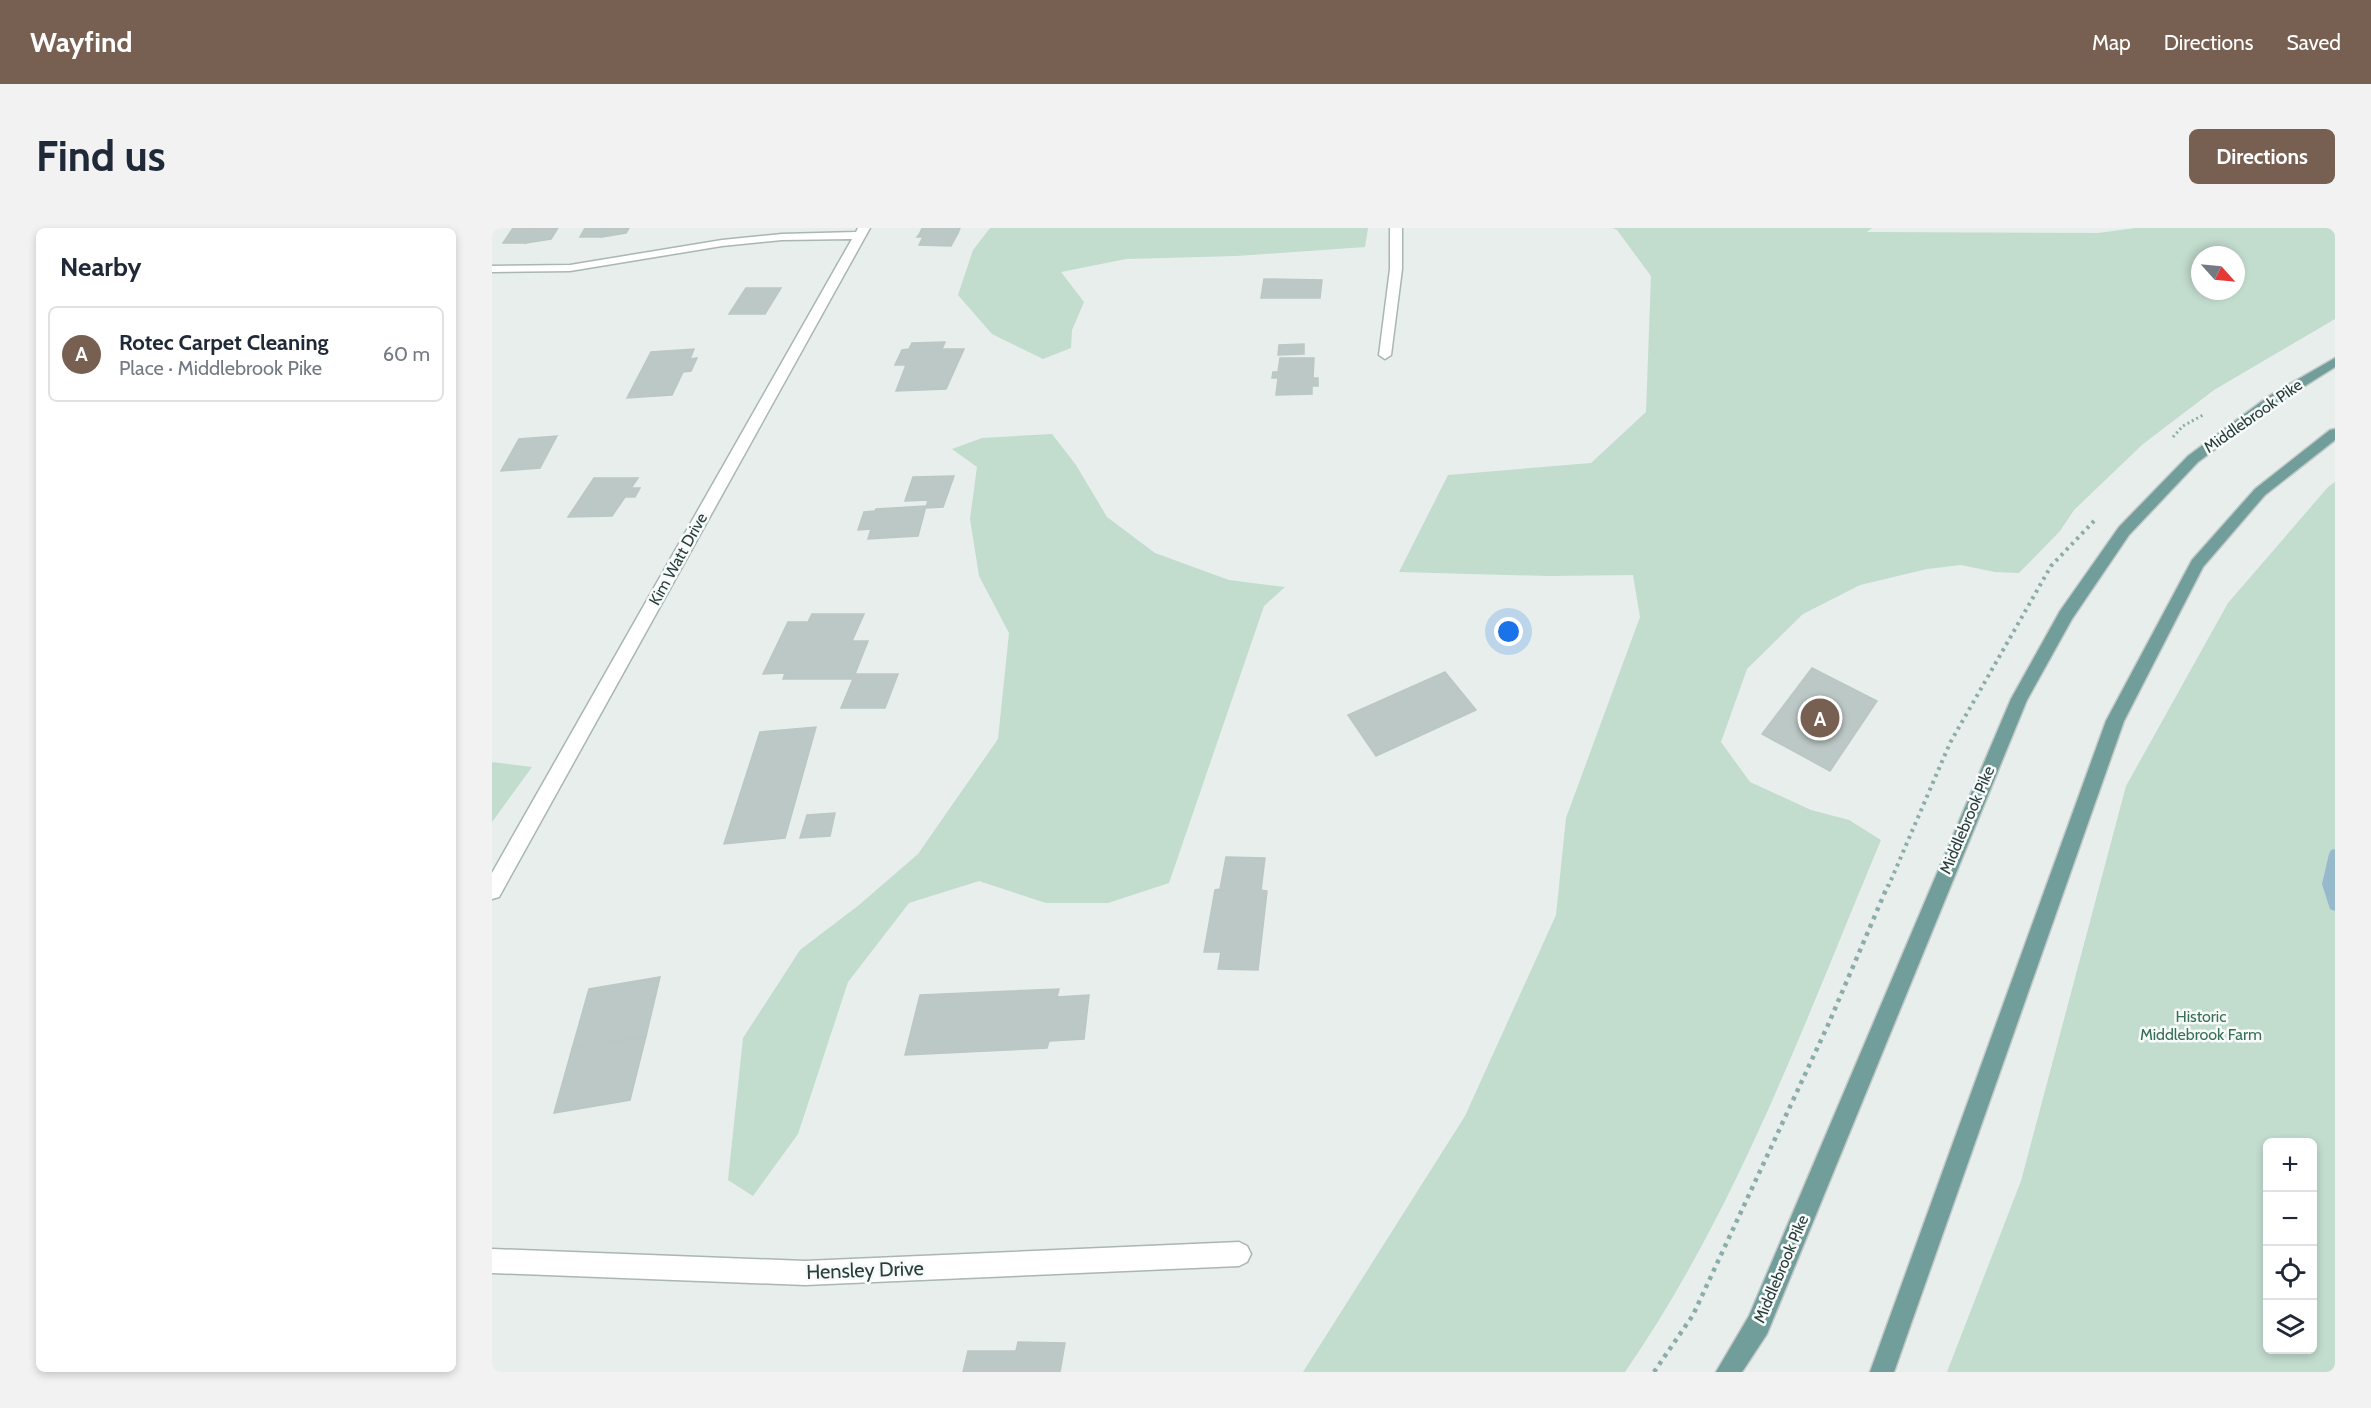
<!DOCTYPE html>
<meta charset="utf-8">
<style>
body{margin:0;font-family:Cabin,sans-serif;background:#f2f2f3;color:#1f2937}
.controls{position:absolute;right:18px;bottom:18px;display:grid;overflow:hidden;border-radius:9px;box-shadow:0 3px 9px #0003}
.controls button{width:54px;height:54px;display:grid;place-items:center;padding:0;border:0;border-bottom:2px solid #e0e1e3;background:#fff;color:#1f2937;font:30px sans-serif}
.compass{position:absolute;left:1699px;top:18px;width:54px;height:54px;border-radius:50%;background:#fff;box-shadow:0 3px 9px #0003;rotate:117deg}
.you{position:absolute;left:1017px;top:404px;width:21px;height:21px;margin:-15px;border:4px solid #fff;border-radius:50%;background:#1a73e8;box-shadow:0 0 0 9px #1a73e833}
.badge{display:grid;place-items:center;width:39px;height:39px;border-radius:50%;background:#775f51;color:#fff;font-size:20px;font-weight:700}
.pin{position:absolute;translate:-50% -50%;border:3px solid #fff;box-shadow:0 2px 6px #0006}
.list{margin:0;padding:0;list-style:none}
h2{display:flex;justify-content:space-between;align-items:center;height:78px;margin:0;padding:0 24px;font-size:26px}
h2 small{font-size:20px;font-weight:400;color:#747a83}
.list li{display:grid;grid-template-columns:39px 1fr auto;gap:18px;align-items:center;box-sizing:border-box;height:96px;margin:0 12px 12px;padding:0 12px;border:2px solid #e0e1e3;border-radius:9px}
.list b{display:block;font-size:22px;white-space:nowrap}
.list p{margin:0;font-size:20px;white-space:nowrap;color:#747a83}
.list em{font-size:20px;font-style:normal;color:#747a83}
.icon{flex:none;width:33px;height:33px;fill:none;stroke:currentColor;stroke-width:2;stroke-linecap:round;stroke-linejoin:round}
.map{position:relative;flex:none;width:1843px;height:1144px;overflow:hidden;border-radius:9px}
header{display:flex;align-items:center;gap:36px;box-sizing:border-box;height:84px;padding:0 30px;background:#775f51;color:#fff}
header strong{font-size:28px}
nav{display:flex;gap:33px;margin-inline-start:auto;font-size:21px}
.intro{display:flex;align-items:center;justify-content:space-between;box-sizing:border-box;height:144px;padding:0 36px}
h1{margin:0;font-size:42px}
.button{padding:15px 27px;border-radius:9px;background:#775f51;color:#fff;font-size:21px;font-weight:700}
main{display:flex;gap:36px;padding:0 36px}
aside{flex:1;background:#fff;border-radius:9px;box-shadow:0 3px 9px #0003}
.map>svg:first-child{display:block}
</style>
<header>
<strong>Wayfind</strong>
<nav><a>Map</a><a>Directions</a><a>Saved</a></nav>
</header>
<div class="intro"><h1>Find us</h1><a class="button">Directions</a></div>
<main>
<aside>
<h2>Nearby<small></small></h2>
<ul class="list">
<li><span class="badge">A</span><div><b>Rotec Carpet Cleaning</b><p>Place · Middlebrook Pike</p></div><em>60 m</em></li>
</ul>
</aside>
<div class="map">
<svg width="1843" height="1144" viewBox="0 0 1843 1144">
<rect width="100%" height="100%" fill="#e7eeec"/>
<g fill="#c2dcce" fill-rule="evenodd">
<path d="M 498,0 L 876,0 L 873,19 L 744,28 L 634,31 L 569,44 L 592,74 L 580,102 L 579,120 L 551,131 L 500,106 L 466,67 L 481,22 Z"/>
<path d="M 1121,0 L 1380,0 L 1375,4 L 1606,5 L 1644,0 L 1843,0 L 1843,91 L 1722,162 L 1651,216 L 1582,282 L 1568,303 L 1527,345 L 1503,344 L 1469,337 L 1435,341 L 1368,357 L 1311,386 L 1255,441 L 1229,514 L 1258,554 L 1319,582 L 1357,592 L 1389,612 C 1313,793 1245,982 1133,1144 L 811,1144 L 973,888 L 1064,687 L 1074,590 L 1148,389 L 1141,347 L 1057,348 L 907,344 L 956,247 L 1099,235 L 1154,184 L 1159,48 L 1125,2 ZM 1708,27 L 1744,27 L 1744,63 L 1708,63 Z"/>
<path d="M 560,206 L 584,237 L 615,289 L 663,325 L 737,352 L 793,359 L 772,378 L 677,655 L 616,675 L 554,675 L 487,653 L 417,675 L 356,754 L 306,906 L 261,968 L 236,952 L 251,810 L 308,722 L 367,677 L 426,626 L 506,511 L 517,405 L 487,348 L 478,291 L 485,239 L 460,221 L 490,210 Z"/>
<path d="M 1843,254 L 1843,1144 L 1455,1144 L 1529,953 L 1634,558 L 1736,375 L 1836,259 ZM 1776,914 L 1820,914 L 1820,1122 L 1776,1122 Z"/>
<path d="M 0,534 L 40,539 L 0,594 Z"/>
</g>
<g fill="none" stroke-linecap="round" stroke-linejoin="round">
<path fill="#96b9cb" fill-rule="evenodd" d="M 1843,621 L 1843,683 L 1838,681 L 1830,656 L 1837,626 L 1839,622 Z"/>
</g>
<g fill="#bcc8c5" stroke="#bac7c4" stroke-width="1.5">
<path d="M 21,0 L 43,0 L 34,15 L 11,15 Z"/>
<path d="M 43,0 L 66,0 L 59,11 L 34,15 Z"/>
<path d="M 93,0 L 115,0 L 110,9 L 88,9 Z"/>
<path d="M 115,0 L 137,0 L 134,5 L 110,9 Z"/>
<path d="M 430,0 L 468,0 L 466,5 L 428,5 Z"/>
<path d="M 428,5 L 466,5 L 459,18 L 427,17 L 431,9 L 425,9 Z"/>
<path d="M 772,51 L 830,52 L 828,70 L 769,70 Z"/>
<path d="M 254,60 L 289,60 L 273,86 L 237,86 Z"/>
<path d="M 453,114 L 450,121 L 472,121 L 454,161 L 404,163 L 414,137 L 403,137 L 410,122 L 417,121 L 420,115 Z"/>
<path d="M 812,116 L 812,126 L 786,127 L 787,117 Z"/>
<path d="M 202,121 L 198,131 L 205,130 L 199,143 L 191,144 L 180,167 L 135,170 L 159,124 Z"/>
<path d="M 788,130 L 822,130 L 821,150 L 826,150 L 826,158 L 820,158 L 820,166 L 784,167 L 786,150 L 780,150 L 781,144 L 786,144 Z"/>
<path d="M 65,208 L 48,240 L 9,243 L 27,211 Z"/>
<path d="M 462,248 L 451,279 L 434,280 L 436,272 L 413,273 L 421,249 Z"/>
<path d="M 102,250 L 146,250 L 139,260 L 148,260 L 143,269 L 133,269 L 120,288 L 76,289 Z"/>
<path d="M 434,278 L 426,308 L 376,311 L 379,301 L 366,302 L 372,284 L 383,283 L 384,281 Z"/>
<path d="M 320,386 L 372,386 L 360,413 L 376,413 L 363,446 L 406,446 L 393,480 L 349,480 L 361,451 L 291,451 L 293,445 L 271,446 L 296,394 L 316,394 Z"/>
<path d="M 1320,440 L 1385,473 L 1338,543 L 1270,506 Z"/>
<path d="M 953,444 L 984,482 L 884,528 L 856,487 Z"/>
<path d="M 324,499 L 293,610 L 232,616 L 268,504 Z"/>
<path d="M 343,585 L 338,608 L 308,610 L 315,587 Z"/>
<path d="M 734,629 L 773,630 L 769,662 L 775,663 L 766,742 L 726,741 L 729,724 L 712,724 L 723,662 L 728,661 Z"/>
<path d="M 168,749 L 154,808 L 80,821 L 97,761 Z"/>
<path d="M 567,761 L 565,769 L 597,767 L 592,811 L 557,813 L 555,820 L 413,827 L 428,767 Z"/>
<path d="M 154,808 L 138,872 L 62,885 L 80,821 Z"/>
<path d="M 526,1114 L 573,1115 L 568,1144 L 471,1144 L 476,1123 L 524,1123 Z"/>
</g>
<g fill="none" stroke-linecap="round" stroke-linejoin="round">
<g stroke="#aab6b4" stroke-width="3">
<g id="minor">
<path d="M 366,0 L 378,0 L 7,669 L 0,671 L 0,645 L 360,11 L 290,12 L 230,18 L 78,43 L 0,44 L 0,38 L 78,37 L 230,12 L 290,6 L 364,4 Z"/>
<path d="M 898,0 L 910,0 L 910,41 L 899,127 L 893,131 L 887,127 L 898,41 Z"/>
<path d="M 747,1014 L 755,1018 L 759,1026 L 755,1034 L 747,1038 L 313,1057 L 0,1045 L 0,1021 L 313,1033 Z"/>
</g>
</g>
<g stroke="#c3c9c8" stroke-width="3">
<g id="major">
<path d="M 1843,130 L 1843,139 L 1787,174 L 1706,234 L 1637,307 L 1580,391 L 1535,472 L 1275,1106 L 1250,1144 L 1224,1144 L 1257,1088 L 1519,471 L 1568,383 L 1627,299 L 1696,228 L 1777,168 Z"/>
<path d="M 1843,201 L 1843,212 L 1773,267 L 1711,339 L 1632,493 L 1402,1144 L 1378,1144 L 1614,493 L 1700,332 L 1763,261 L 1838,202 Z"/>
</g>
</g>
<path stroke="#8bada9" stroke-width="3" stroke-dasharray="2 3" stroke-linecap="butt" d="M 1681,209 L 1691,198 L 1711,187"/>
<path stroke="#8bada9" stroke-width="4" stroke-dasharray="3 4.5" stroke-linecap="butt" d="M 1396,659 L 1458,515 L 1559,338 L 1602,293"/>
<path stroke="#8bada9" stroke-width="4.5" stroke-dasharray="4 5" stroke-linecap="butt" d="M 1162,1144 L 1201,1087 L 1336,797 L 1396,657"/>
<use href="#minor" fill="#fff" fill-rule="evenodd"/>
<use href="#major" fill="#719e9a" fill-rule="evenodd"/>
</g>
<g text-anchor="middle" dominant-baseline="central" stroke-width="5" stroke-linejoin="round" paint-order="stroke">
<g font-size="16" fill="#273e3c" stroke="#f7faf9">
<text transform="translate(1761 188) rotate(-35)">Middlebrook Pike</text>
<text transform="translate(186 331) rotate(-61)">Kim Watt Drive</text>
<text transform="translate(1475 592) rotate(-67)">Middlebrook Pike</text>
<text transform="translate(1289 1041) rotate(-67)">Middlebrook Pike</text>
</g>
<g font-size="16" fill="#367057" stroke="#f7faf9">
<text x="1709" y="788">Historic<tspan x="1709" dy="18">Middlebrook Farm</tspan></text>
</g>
<g font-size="20" fill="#273e3c" stroke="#f7faf9">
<text transform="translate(373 1042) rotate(-2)">Hensley Drive</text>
</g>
</g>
</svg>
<div class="controls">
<button>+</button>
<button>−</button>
<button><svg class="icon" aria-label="locate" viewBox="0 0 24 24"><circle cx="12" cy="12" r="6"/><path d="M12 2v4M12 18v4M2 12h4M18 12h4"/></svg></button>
<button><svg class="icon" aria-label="layers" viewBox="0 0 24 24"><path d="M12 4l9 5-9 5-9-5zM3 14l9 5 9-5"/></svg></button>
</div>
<svg class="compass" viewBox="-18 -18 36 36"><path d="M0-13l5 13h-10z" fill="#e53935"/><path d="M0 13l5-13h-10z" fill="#747a83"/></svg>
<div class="you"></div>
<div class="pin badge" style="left:1328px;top:490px">A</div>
</div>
</main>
